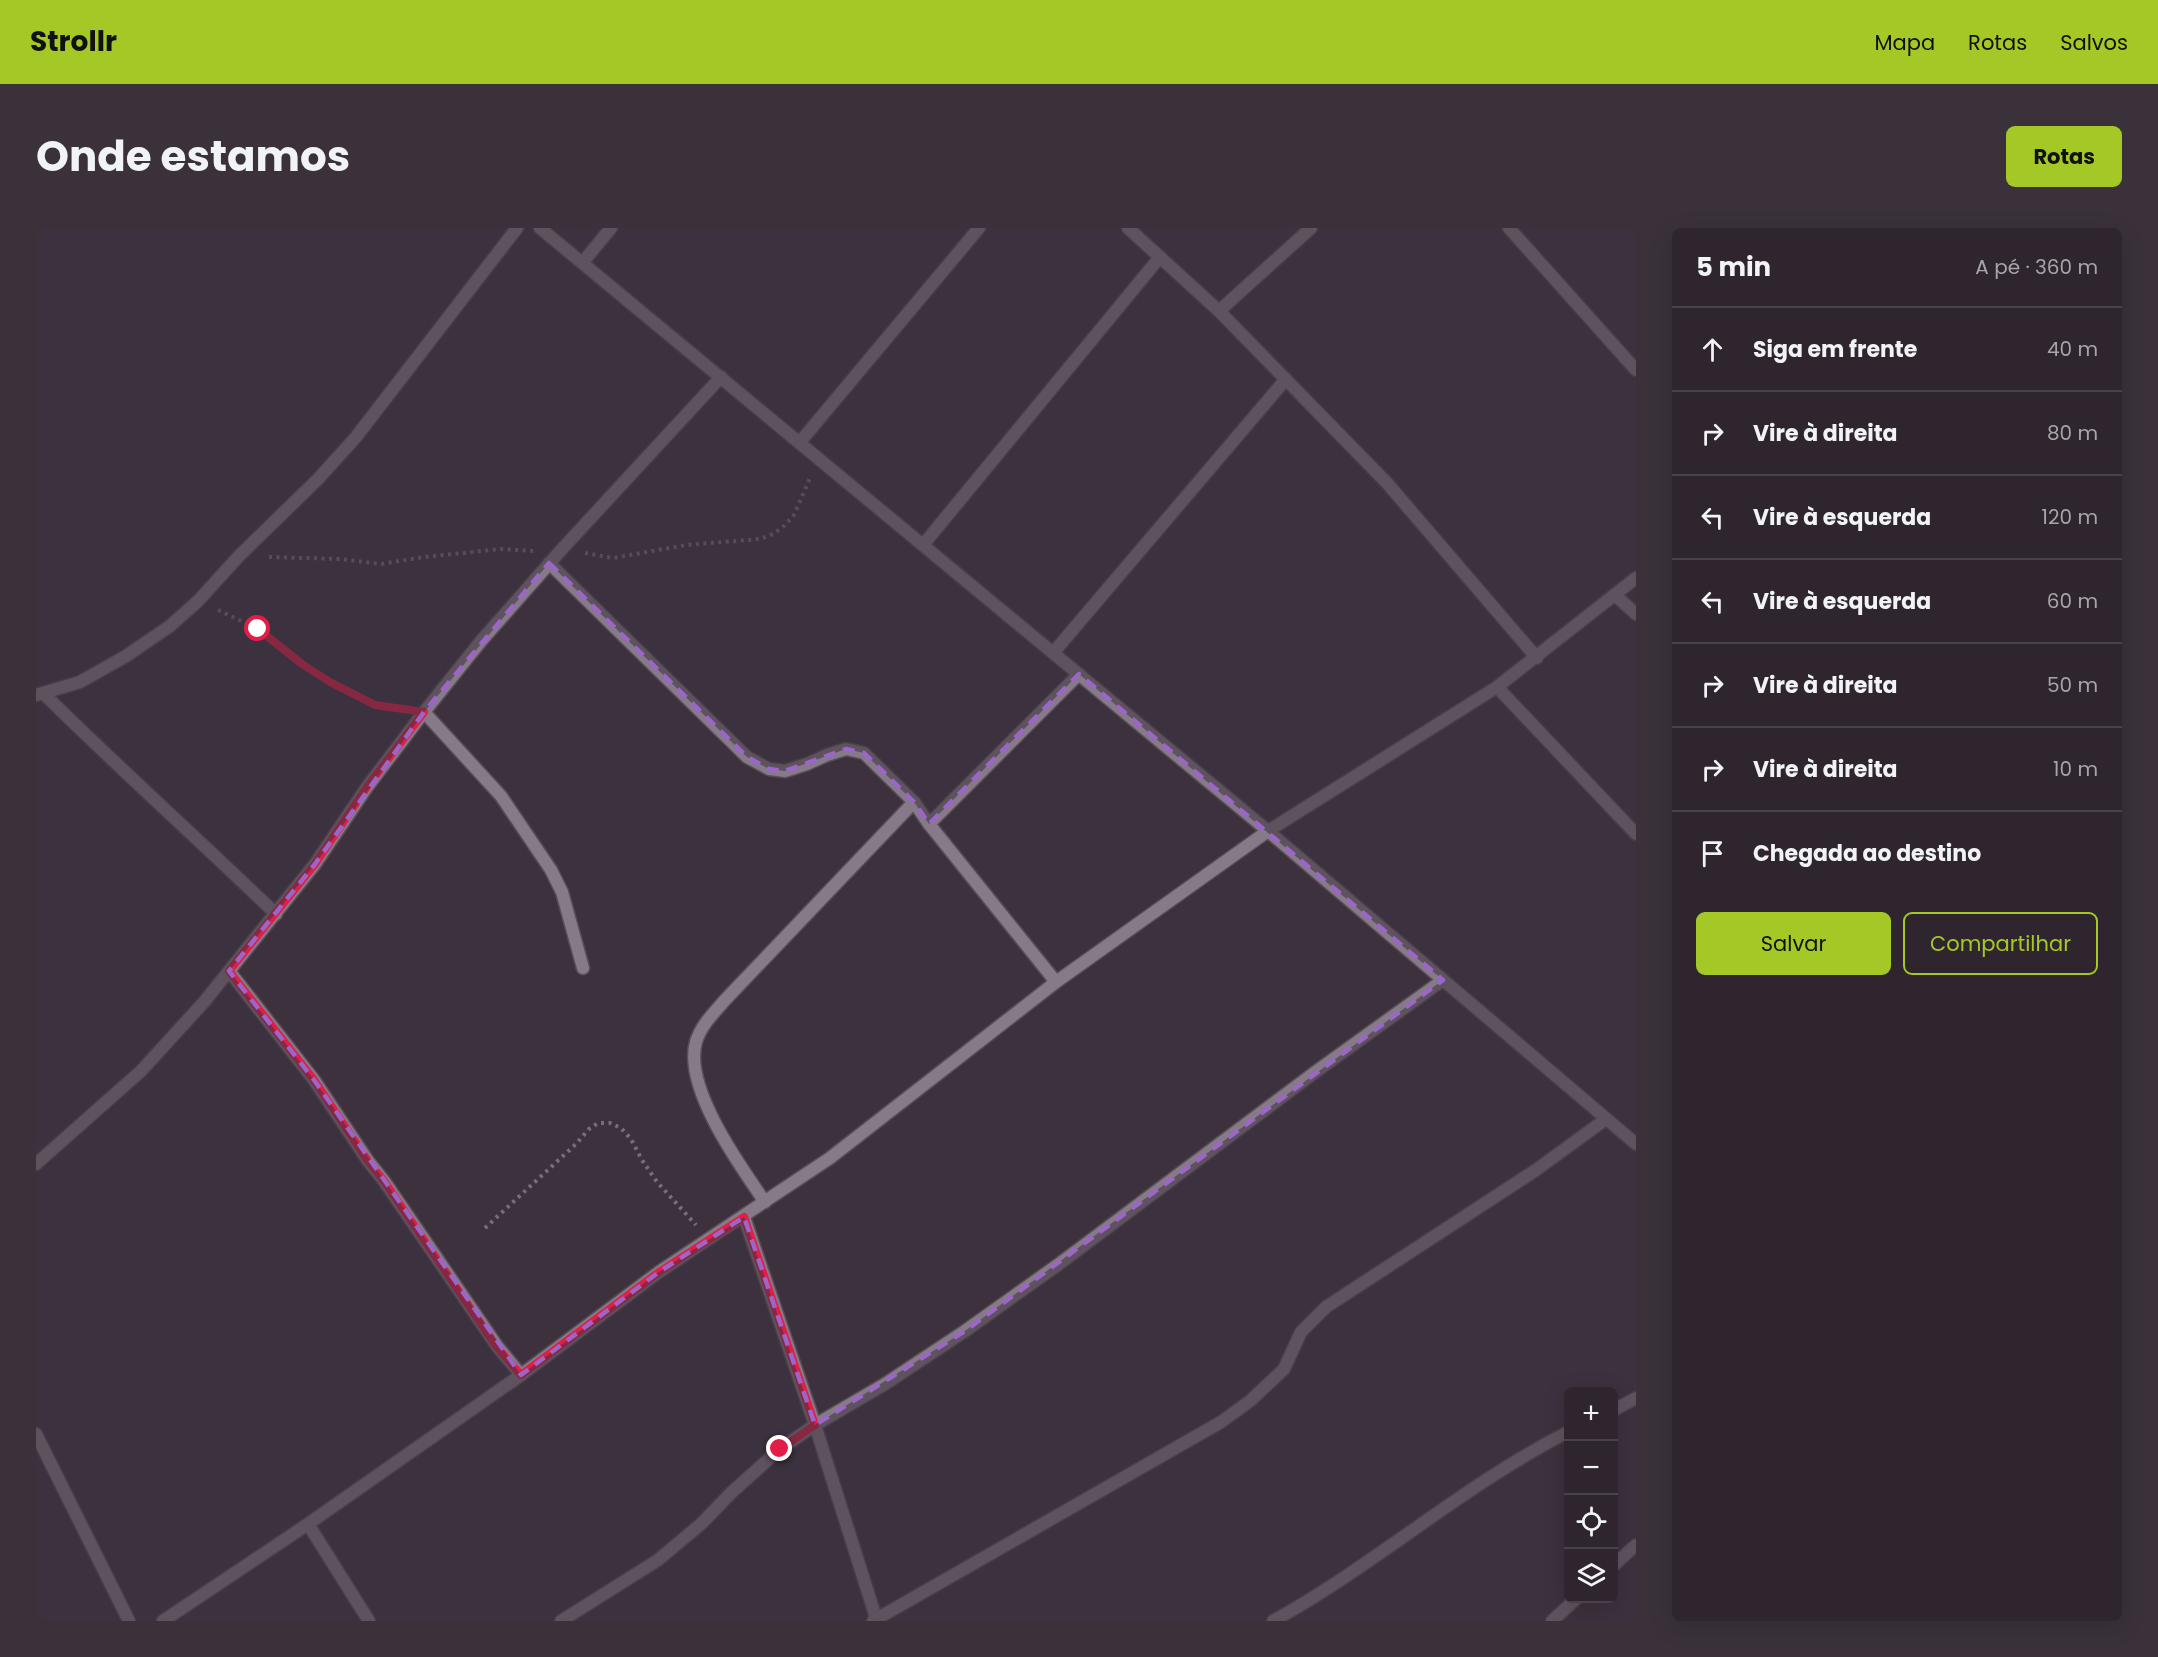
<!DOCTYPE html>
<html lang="pt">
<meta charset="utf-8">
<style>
body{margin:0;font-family:Poppins,sans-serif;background:#3a313a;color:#f1f3f6}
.controls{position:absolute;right:18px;bottom:18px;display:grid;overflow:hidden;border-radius:9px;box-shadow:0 6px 24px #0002}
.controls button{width:54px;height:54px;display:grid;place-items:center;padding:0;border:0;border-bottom:2px solid #49424a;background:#2e252e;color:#f1f3f6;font:30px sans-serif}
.stop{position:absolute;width:18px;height:18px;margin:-14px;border:4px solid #e11d48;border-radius:50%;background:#fff}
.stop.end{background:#e11d48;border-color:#fff;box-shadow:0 2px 6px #0008}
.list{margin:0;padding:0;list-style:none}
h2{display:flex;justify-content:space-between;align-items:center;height:78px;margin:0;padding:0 24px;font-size:26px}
h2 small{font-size:20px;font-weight:400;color:#a7a5aa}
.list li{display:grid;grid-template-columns:39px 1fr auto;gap:18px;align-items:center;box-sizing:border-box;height:84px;padding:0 24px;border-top:2px solid #49424a}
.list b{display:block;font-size:22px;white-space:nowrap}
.list em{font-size:20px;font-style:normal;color:#a7a5aa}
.actions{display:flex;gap:12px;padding:18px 24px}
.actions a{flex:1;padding:14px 0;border:2px solid #a4c825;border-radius:9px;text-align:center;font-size:21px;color:#a4c825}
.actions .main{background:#a4c825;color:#111}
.icon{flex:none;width:33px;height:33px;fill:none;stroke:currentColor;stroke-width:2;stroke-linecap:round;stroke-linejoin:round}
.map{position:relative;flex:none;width:1600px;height:1393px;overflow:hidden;border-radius:9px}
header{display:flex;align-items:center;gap:36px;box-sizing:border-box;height:84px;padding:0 30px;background:#a4c825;color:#111}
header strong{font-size:28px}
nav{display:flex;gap:33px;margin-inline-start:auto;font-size:21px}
.intro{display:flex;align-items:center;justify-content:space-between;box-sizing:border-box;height:144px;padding:0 36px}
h1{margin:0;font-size:42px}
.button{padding:15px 27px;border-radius:9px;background:#a4c825;color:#111;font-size:21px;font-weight:700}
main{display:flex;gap:36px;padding:0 36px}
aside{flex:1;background:#2e252e;border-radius:9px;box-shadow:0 6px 24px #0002}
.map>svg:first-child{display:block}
</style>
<header>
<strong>Strollr</strong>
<nav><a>Mapa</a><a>Rotas</a><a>Salvos</a></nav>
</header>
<div class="intro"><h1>Onde estamos</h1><a class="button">Rotas</a></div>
<main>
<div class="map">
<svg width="1600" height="1393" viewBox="0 0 1600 1393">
<rect width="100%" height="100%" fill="#3d313e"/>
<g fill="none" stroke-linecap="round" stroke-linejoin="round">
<g stroke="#574d57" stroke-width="15">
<g id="minor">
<path d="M 504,0 L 1232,603 L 1600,916"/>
<path d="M 1092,0 L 1183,83 L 1351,255 L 1501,430"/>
<path d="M 1473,0 L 1600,142"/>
<path d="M 547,34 L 575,0"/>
<path d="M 1183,83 L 1275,0"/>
<path d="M 764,214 L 943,0"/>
<path d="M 887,317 L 1124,29"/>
<path d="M 513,335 L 711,529 L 733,541 L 749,543 L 771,536 L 791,527 L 810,521 L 828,525 L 878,574 L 893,596 L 1020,754"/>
<path d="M 1579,367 L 1600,386"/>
<path d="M 1017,425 L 1250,151"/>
<path d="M 1461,459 L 1600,606"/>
<path d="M 8,466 C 84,541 163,612 240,686"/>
<path d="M 0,467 L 44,454 L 90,428 L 134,398 L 162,373 L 203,328 L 282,251 L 320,209 L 481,0"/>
<path d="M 388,484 L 465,568 L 515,642 L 526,664 L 547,740"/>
<path d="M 893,596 L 1043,446"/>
<path d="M 193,743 L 278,852 L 332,933 L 348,953 L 461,1118 L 485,1147"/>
<path d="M 0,936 L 105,843 L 168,774 L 279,636 L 331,559 L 388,484 L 445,413 L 527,320 L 685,149"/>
<path d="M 729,974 C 704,938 647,859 660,814 C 665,797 678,785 689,772 L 878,574"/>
<path d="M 708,989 L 779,1197 L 841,1393"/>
<path d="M 1578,1182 L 1600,1170"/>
<path d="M 0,1206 L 93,1393"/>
<path d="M 272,1296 L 333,1393"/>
<path d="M 1578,1337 L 1600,1317"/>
<path d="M 127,1393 L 272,1296 L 485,1147 L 623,1044 L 794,930 L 1020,754 L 1232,603 L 1461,459 L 1600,350"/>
<path d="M 525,1393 L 622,1332 L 665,1296 L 696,1264 L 744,1221 L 779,1197 L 849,1156 L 929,1103 L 1023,1036 L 1278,845 L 1407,752"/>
<path d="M 837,1393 L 1185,1194 L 1214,1173 L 1248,1141 L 1265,1104 L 1290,1079 L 1500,942 L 1570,891"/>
<path d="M 1237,1393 C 1340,1336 1428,1257 1532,1204"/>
<path d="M 1516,1393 L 1541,1370"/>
</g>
</g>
<g stroke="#786e79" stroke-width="4" stroke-dasharray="3 4.5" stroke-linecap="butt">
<path d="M 549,325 L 577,330 L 650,317 L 724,311 L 737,306 L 748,298 L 758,287 L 774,250"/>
<path d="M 233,329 L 304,331 L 345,336 L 388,329 L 465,321 L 497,323"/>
<path d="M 182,382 L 222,401 L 266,436 L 294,454 L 339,477 L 366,481"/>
<path d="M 449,1000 L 540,916 L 553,901 L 562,895 L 574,895 L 585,900 L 595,911 L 606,932 L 621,954 L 660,997"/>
</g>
<use href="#minor" stroke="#877a88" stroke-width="12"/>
</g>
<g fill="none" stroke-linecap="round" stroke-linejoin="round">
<path stroke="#e11d48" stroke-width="8" d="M 222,401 L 266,436 L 294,454 L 339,477 L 388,484 L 331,559 L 279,636 L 193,743 L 278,852 L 332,933 L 348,953 L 460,1118 L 485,1147 L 623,1044 L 708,989 L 779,1197 L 744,1221"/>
</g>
<path d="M0 0H1600V1393H0ZM 513,335 L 711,529 L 733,541 L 749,543 L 810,521 L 828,525 L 878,574 L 893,596 L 1043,446 L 1407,752 L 929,1103 L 779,1197 L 708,989 L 623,1044 L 485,1147 L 278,852 L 193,743 L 279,636 L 388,484 Z" fill="#3d313e" fill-opacity=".55" fill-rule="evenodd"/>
<path fill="none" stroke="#9c66c9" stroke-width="4.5" stroke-dasharray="12 8" stroke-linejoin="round" d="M 513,335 L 711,529 L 733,541 L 749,543 L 810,521 L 828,525 L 878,574 L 893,596 L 1043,446 L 1407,752 L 929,1103 L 779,1197 L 708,989 L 623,1044 L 485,1147 L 278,852 L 193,743 L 279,636 L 388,484 Z"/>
</svg>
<div class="controls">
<button>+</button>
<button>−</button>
<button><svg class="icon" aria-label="locate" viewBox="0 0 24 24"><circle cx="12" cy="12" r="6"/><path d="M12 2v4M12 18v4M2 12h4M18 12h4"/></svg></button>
<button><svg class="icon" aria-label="layers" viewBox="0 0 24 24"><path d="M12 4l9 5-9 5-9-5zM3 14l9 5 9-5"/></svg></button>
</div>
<div class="stop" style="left:222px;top:401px"></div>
<div class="stop end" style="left:744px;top:1221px"></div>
</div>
<aside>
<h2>5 min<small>A pé · 360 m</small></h2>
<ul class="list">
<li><svg class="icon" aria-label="ahead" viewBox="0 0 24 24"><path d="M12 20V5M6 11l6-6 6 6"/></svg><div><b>Siga em frente</b></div><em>40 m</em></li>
<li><svg class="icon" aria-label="right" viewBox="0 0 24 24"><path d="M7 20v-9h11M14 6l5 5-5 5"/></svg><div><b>Vire à direita</b></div><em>80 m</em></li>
<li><svg class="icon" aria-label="left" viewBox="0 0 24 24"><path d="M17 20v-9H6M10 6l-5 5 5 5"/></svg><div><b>Vire à esquerda</b></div><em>120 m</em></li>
<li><svg class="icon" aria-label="left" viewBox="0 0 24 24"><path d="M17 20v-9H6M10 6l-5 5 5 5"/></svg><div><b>Vire à esquerda</b></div><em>60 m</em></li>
<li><svg class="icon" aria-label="right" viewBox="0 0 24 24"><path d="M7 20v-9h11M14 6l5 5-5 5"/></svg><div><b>Vire à direita</b></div><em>50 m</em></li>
<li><svg class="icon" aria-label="right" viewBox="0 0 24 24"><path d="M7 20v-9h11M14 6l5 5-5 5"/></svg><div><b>Vire à direita</b></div><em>10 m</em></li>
<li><svg class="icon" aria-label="arrive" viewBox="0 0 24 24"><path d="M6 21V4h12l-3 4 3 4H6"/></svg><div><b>Chegada ao destino</b></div></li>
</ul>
<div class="actions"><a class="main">Salvar</a><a>Compartilhar</a></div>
</aside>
</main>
